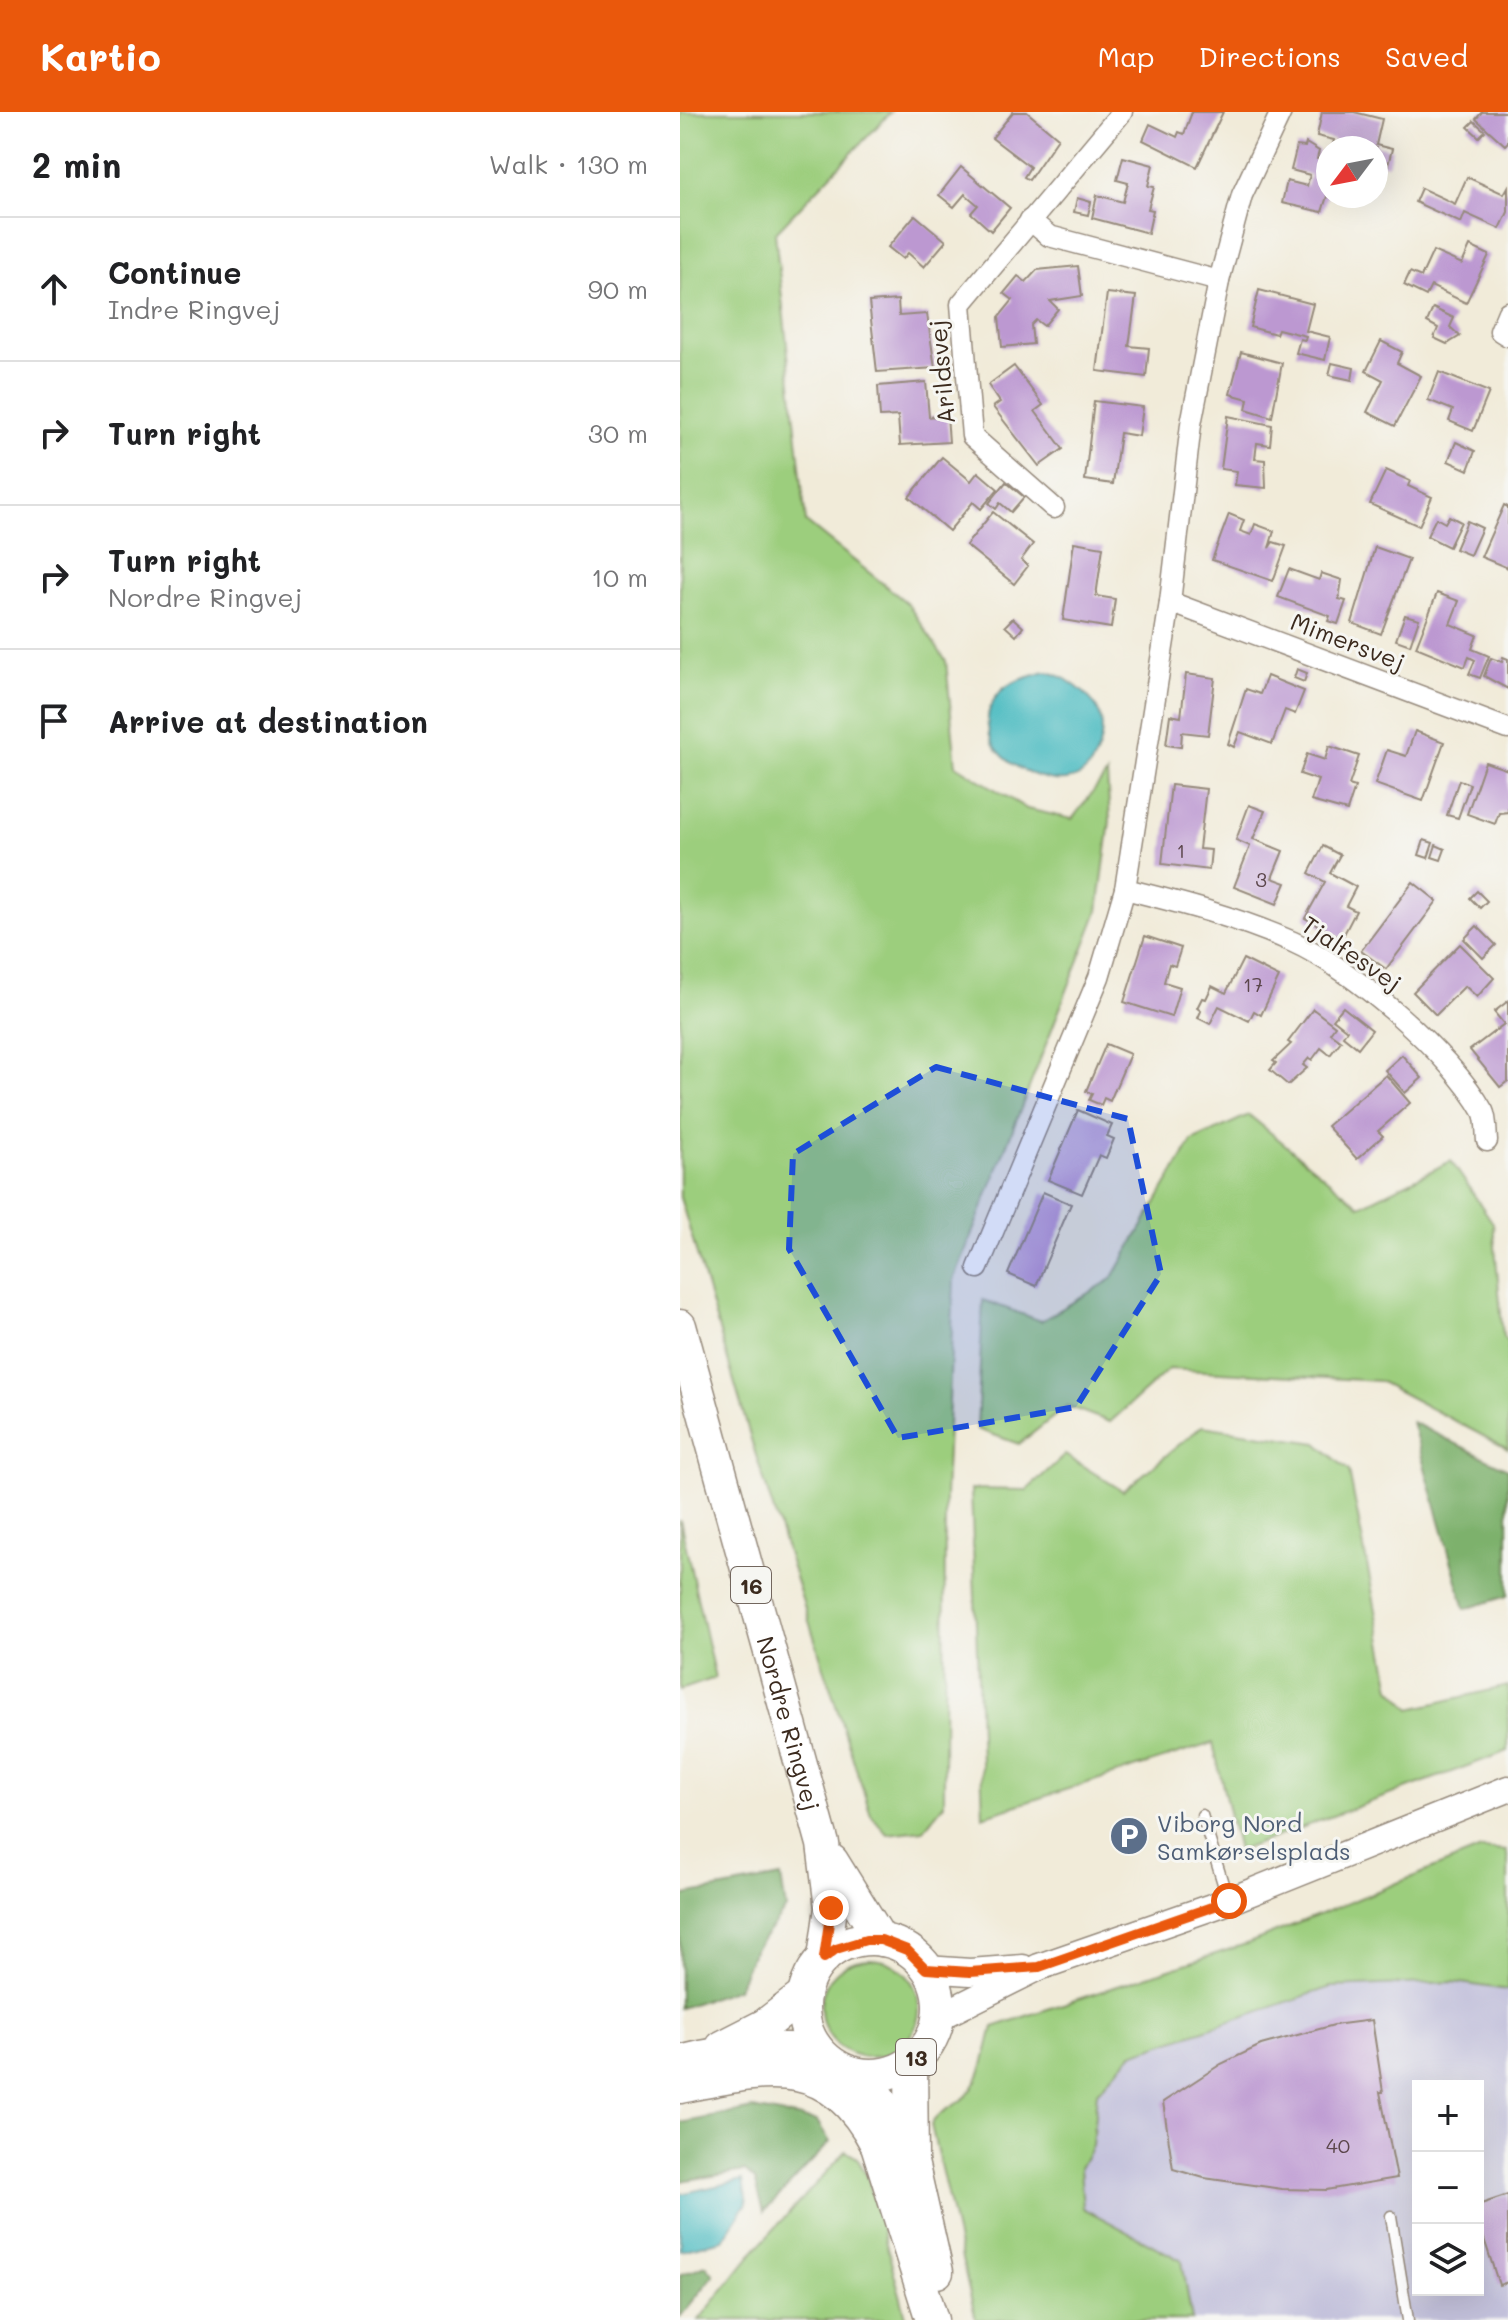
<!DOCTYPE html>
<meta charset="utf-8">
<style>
body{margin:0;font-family:Mali,sans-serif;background:#f6f6f6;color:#202124}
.controls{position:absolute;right:24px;bottom:24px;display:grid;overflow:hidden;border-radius:0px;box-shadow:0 8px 32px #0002}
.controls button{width:72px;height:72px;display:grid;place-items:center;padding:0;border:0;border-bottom:2px solid #e0e0e0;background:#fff;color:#202124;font:40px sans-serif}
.compass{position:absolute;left:636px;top:24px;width:72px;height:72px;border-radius:50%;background:#fff;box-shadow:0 8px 32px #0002;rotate:238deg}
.stop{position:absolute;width:24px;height:24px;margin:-18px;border:6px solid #ea580c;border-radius:50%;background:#fff}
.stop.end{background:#ea580c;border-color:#fff;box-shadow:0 2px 8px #0008}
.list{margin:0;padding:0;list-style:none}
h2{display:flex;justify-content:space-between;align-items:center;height:104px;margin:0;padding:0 32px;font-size:34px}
h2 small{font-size:26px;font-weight:400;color:#757577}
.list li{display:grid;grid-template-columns:52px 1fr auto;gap:24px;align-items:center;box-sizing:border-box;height:144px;padding:0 32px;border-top:2px solid #e0e0e0}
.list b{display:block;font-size:30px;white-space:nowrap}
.list p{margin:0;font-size:26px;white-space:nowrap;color:#757577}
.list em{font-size:26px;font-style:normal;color:#757577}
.icon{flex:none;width:44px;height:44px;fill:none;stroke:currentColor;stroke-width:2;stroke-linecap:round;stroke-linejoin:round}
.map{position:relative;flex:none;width:828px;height:2208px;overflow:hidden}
header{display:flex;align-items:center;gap:48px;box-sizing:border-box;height:112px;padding:0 40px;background:#ea580c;color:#fff}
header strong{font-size:38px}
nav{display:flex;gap:44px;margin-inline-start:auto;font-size:28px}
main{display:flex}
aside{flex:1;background:#fff}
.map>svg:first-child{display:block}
</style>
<header>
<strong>Kartio</strong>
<nav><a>Map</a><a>Directions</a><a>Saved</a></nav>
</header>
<main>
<aside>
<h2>2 min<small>Walk · 130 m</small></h2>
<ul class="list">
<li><svg class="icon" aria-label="ahead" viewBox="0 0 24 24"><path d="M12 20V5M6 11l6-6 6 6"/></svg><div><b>Continue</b><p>Indre Ringvej</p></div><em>90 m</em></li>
<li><svg class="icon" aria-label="right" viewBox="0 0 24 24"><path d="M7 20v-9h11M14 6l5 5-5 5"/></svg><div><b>Turn right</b></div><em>30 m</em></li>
<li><svg class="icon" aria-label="right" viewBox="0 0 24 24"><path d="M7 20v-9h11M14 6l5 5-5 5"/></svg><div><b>Turn right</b><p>Nordre Ringvej</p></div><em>10 m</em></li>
<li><svg class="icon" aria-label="arrive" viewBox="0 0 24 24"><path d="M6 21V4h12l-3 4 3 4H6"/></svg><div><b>Arrive at destination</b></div></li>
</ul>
</aside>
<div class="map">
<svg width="828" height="2208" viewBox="0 0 828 2208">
<rect width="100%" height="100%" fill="#f6f6f2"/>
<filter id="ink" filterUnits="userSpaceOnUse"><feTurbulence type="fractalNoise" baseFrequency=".0125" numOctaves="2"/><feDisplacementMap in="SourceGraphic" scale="16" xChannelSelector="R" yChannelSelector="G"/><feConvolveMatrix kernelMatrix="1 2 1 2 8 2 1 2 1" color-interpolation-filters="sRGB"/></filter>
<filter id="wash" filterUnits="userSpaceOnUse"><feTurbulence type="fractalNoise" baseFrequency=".006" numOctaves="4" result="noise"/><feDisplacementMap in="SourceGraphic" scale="32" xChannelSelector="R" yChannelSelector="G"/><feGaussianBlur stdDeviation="1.8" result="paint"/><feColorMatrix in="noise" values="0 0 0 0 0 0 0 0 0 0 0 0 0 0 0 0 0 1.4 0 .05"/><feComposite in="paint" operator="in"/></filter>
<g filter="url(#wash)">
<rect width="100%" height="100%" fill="#f1ebd9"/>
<path fill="#c3c1db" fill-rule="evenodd" d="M 774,1870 L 828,1878 L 828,2208 L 512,2208 L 502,2149 L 403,2096 L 400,2055 L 412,2034 L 417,1980 L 452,1942 L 651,1875 ZM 738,1974 L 798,1974 L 798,2178 L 738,2178 Z"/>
<g fill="#9cce7d" stroke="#6c7c4e" stroke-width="2">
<path d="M 0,0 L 211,0 L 95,121 L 126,410 L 227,491 L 266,549 L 276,653 L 347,697 L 392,707 L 427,662 L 430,709 L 418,799 L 274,1168 L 265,1385 L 264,1692 L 243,1718 L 207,1722 L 191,1703 L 73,1334 L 0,1085 Z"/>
<path d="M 569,1003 L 680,1094 L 771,1049 L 813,1111 L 823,1225 L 828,1230 L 828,1337 L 699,1269 L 489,1257 L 430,1310 L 387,1294 L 339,1332 L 297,1317 L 303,1188 L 361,1209 L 432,1167 L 512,1029 Z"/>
<path d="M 522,1314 L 637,1331 L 669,1359 L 711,1576 L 731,1597 L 828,1574 L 828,1639 L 558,1739 L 533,1631 L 303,1704 L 291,1377 L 347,1378 L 385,1343 L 443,1379 Z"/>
<path d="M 0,1408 L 35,1566 L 0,1578 Z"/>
<path d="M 801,1737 L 826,1739 L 828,1747 L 828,1878 L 774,1870 L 651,1875 L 452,1942 L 417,1980 L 412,2034 L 400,2056 L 403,2096 L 502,2149 L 512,2208 L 296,2208 L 251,2013 C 260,1996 278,1995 289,1981 C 303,1964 307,1936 313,1915 L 569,1831 Z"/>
<circle cx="190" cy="1896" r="49"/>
<path d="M 166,2039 L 177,2046 L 188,2066 L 227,2208 L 19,2208 L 75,2138 Z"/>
</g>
<g fill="#7db16c" stroke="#5c6e45" stroke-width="2">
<path d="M 732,1310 L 828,1357 L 828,1484 L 785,1497 Z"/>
<path d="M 101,1765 L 106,1797 L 74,1838 L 57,1877 L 0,1896 L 0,1784 Z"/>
<path d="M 73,1997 L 137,2009 L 150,2030 L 84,2100 L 75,2068 L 65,2059 L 0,2069 L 0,2011 Z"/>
<path d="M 26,2153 L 34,2163 L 0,2205 L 0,2163 Z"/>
</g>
<g fill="#4cbbc1" stroke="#447270" stroke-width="2">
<path d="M 365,560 C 380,562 386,567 397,575 C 421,593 427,610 418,638 C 415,647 410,657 401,663 C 379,677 339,660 323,644 C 305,627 301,599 321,579 C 332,568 351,565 365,560 Z"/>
<path d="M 63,2068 L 67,2091 L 43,2128 L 0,2138 L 0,2082 Z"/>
</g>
<g id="blocks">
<g fill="#bc98d1">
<path d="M 333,0 L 347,0 L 378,26 L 349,68 L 344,65 L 350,55 L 312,26 Z"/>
<path d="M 512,0 L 543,0 L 517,55 L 463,28 L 470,12 L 497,25 L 499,20 L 504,22 Z"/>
<path d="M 642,0 L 674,0 L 702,7 L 696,33 L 712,37 L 708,53 L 696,50 L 696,36 L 652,36 L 654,28 L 637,24 Z"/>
<path d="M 802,0 L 828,0 L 828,30 L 825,33 L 796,7 Z"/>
<path d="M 794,9 L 805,19 L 799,25 L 788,15 Z"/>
<path d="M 626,31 L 639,39 L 637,47 L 648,49 L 648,81 L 642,100 L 602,91 L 607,69 L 627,74 L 630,63 L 611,58 L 617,34 L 625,35 Z"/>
<path d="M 443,45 L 473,53 L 468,74 L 474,75 L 468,97 L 473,98 L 468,121 L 412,106 L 417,83 L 443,90 L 448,71 L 437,68 Z"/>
<path d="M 281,55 L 330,96 L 311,119 L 291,101 L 298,93 L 285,82 L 274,95 L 259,83 Z"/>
<path d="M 787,65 L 824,82 L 828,75 L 828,100 L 820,117 L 785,101 L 781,111 L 735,90 L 741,76 L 775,92 Z"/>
<path d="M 397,86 L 411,90 L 408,103 L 394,100 Z"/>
<path d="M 235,103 L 266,129 L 244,155 L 228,141 L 223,147 L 208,135 Z"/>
<path d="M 790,134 L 809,143 L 786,191 L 751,174 L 746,184 L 724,173 L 730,160 L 741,165 L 753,139 L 782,152 Z"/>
<path d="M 398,154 L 402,184 L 370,189 L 378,197 L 364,214 L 356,208 L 351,213 L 353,232 L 322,235 L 319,205 L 333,188 L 324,181 L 338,164 L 346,170 L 357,158 Z"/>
<path d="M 579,178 L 633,192 L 626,219 L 650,225 L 645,248 L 616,241 L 620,227 L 625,228 L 626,224 L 598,217 L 596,222 L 570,215 Z"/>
<path d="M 427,181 L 456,184 L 449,234 L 469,236 L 466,265 L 417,259 Z"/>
<path d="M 218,188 L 219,204 L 247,202 L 255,256 L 197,260 L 189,190 Z"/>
<path d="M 753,196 L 774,206 L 770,215 L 780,224 L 767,232 L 754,226 L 758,216 L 747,210 Z"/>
<path d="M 701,229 L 722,240 L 717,251 L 741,264 L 715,314 L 687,300 L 703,268 L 686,259 Z"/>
<path d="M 561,240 L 602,251 L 592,305 L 566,297 L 568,287 L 550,282 Z"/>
<path d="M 652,251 L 674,256 L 672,268 L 649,263 Z"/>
<path d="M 334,254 L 363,293 L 355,299 L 383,337 L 359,354 L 313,295 L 320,290 L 308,273 Z"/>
<path d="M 759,260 L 809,280 L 793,319 L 769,309 L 773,298 L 748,288 Z"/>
<path d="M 246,270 L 249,305 L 267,303 L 269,330 L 220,333 L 218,304 L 200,305 L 198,274 Z"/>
<path d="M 414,289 L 463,295 L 459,324 L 440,321 L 433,372 L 405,368 Z"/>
<path d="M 548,304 L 592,313 L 590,333 L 577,331 L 575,347 L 585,348 L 586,376 L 555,373 L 557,359 L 541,357 Z"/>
<path d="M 776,330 L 795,339 L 788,358 L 768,349 Z"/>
<path d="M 262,345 L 291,369 L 298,360 L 318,377 L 301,397 L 293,390 L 269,419 L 229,385 Z"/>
<path d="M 706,358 L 730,369 L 728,374 L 752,385 L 739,414 L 690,392 Z"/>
<path d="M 326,370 L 344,385 L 331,400 L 320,391 L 316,397 L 309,391 Z"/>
<path d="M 824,393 L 828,395 L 828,456 L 801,445 Z"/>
<path d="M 313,400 L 353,432 L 341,448 L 348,454 L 334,472 L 286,433 Z"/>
<path d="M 549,402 L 564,408 L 560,419 L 571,423 L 575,412 L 594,419 L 589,436 L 593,430 L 606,434 L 593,469 L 532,448 Z"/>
<path d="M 769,404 L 781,410 L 769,435 L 747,424 L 756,406 L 765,411 Z"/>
<path d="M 787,409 L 802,416 L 790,443 L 775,437 Z"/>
<path d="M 394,430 L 423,435 L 416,484 L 435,487 L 431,516 L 383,508 Z"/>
<path d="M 695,435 L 729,447 L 701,522 L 672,511 Z"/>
<path d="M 609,457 L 639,468 L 641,461 L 662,468 L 659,487 L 666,489 L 658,512 L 648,509 L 650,504 L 598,485 Z"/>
<path d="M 757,481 L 779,489 L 770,512 L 797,523 L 792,537 L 809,544 L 800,566 L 789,562 L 795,548 L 789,545 L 785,555 L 736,535 Z"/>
<path d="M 725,503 L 739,507 L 730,533 L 716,528 Z"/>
<path d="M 333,506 L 343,515 L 336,524 L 325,514 Z"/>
<path d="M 823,545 L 828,547 L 828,577 L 804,564 L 811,546 L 822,550 Z"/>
<path d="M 617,557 L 627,561 L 624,570 L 614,566 Z"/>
<path d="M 506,562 L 535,566 L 528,623 L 502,620 L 501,635 L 486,633 L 490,603 L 501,605 Z"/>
<path d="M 587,564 L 624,579 L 615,602 L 605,598 L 592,632 L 560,620 L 554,635 L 548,632 L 566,577 L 580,582 Z"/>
<path d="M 735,619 L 764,630 L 743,689 L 695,672 L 707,638 L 726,644 Z"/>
<path d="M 649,634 L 679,644 L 669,673 L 675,675 L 667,699 L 631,689 L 638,668 L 620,662 L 627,642 L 645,648 Z"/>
<path d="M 805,650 L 828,658 L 828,700 L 819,701 L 815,712 L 787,702 Z"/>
<path d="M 779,668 L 790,672 L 778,706 L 767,703 Z"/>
<path d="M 491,673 L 526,677 L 519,737 L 531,738 L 529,758 L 482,752 Z"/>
<path d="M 569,693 L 585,699 L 573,727 L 603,739 L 592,766 L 606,771 L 597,792 L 554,775 L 570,734 L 556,728 Z"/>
<path d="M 744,728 L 753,731 L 748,746 L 739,743 Z"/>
<path d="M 756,733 L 765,737 L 761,748 L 752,745 Z"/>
<path d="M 643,734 L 660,743 L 650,761 L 676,775 L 666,794 L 676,799 L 662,826 L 625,806 L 645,770 L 629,761 Z"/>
<path d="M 733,770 L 757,789 L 706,857 L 681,839 Z"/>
<path d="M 797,779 L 807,789 L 800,796 L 790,786 Z"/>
<path d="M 797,814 L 816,833 L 803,846 L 784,827 Z"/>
<path d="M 465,824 L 501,836 L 495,854 L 489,852 L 484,870 L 500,875 L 491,905 L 444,890 Z"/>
<path d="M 780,832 L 814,866 L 797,885 L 785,874 L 756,903 L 733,880 Z"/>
<path d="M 563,847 L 599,865 L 581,903 L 574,899 L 569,909 L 539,894 L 530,912 L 518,906 L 521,899 L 517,896 L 522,886 L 526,887 L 532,874 L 546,881 Z"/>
<path d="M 828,889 L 828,969 L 820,975 L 790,938 L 824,912 L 814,900 Z"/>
<path d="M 663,895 L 692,918 L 678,936 L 663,924 L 667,918 L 653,907 Z"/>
<path d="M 633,897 L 655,914 L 650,921 L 661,929 L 650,943 L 641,936 L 632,948 L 629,946 L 623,953 L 627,956 L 608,973 L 590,958 L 596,951 L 593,949 L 611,932 L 608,930 Z"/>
<path d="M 426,932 L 450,942 L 430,989 L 424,986 L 421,993 L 409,988 L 412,982 L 406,979 Z"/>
<path d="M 722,943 L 742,966 L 725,981 L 705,958 Z"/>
<path d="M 706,963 L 730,991 L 698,1019 L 703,1024 L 677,1047 L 647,1014 Z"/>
<path d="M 398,998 L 432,1013 L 427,1024 L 434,1027 L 426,1046 L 419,1043 L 402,1082 L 368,1068 Z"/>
<path d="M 363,1080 L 391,1092 L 356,1174 L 328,1162 Z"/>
<path d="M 692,1908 L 703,1980 L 700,1980 L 717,2066 L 646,2078 L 602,2077 L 524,2066 L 493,2057 L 483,1990 L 541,1952 L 581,1933 L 654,1913 Z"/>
<path d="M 828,2083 L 828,2170 L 819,2173 L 798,2108 L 798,2093 Z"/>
</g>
</g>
</g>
<g filter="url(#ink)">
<use href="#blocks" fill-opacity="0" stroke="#968a7c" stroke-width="2"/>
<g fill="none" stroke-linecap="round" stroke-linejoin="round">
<g stroke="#968a7c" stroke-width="13">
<g id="service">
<path d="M 522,1703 L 548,1788"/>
<path d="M 711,2104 L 728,2208"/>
</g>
</g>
<g stroke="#968a7c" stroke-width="23">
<g id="minor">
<path d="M 350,108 L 369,124 L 539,169"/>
<path d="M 828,200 L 820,219 L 828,224"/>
<path d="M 374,396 L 292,324 L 281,192 L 442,0"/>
<path d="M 490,490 L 828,617"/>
<path d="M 445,777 C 502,791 559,806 613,830 C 672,856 772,943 803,999 C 807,1007 806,1020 807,1029"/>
<path d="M 298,1156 L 419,865 L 445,777 L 490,490 L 511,312 L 539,169 L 562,83 L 601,0"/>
</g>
</g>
<g stroke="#968a7c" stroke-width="29">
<g id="tertiary">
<path d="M 246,1857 L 290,1860 L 343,1856"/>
<path d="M 257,1906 L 359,1855 L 549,1789 L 828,1677"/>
</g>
</g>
<g stroke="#968a7c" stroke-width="35">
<g id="primary">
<path id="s1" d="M 0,1214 L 143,1732 L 151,1796 L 144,1846"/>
<path d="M 152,1749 L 201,1828"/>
<circle cx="191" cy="1895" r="68"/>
<path d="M 42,1935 L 85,1913 L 124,1883"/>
<path d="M 0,1950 C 45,1938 92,1935 138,1938"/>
<path d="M 231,1950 L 232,2050 L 257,2160"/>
<path d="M 183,1963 L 209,2001 L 228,2040"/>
<path d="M 0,1975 C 88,1957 148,1940 197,2033 L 252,2208"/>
</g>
</g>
<use href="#service" stroke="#fff" stroke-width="10"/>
<use href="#minor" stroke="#fff" stroke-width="20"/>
<use href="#tertiary" stroke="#fff" stroke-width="26"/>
<use href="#primary" stroke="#fff" stroke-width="32"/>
</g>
</g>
<g fill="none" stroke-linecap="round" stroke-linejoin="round" filter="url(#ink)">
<path stroke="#ea580c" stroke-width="10" d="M 151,1796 L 144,1846 L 156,1837 L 186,1828 L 201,1828 L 227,1838 L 246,1857 L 290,1860 L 359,1855 L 549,1789"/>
</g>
<path fill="#1d4ed8" fill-opacity="0.2" stroke="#1d4ed8" stroke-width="6" stroke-dasharray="16 10" stroke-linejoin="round" d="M 256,955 L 448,1007 L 481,1162 L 396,1295 L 218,1326 L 109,1137 L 113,1042 Z"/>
<defs>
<g id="parking-disc" transform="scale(2)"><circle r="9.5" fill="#5c6f8a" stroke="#f6f6f2"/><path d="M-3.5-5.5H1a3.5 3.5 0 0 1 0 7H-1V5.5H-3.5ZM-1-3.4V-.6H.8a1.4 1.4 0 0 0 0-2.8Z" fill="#fff"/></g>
</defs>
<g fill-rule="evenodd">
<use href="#parking-disc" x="449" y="1724"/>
</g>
<g text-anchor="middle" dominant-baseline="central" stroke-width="6" stroke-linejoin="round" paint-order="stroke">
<g font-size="20" fill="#5b464b">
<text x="501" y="738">1</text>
<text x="581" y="767">3</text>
<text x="573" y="872">17</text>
<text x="658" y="2033">40</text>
</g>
<g fill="#f6f6f2" stroke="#73675e" stroke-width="2">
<rect x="51" y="1455" width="40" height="36" rx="6"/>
<rect x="216" y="1927" width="40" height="36" rx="6"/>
</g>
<g font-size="22" font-weight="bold" fill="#3b2a1e">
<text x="71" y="1473">16</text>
<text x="236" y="1945">13</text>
</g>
<g font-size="24" fill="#3b2a1e" stroke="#f6f6f2">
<text transform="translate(261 260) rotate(-95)">Arildsvej</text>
<text transform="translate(668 529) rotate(21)">Mimersvej</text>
<text transform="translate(672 841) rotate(34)">Tjalfesvej</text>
<text stroke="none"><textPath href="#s1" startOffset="412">Nordre Ringvej</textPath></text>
</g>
<g font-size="24" fill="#4e5e75" stroke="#f6f6f2" text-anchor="start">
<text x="477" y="1710">Viborg Nord<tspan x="477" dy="28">Samkørselsplads</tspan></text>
</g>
</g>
</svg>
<div class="controls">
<button>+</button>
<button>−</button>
<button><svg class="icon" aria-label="layers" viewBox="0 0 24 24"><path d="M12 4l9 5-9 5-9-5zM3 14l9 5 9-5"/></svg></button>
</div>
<svg class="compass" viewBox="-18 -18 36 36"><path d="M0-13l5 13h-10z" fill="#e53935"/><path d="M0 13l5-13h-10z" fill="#757577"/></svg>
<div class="stop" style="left:549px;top:1789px"></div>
<div class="stop end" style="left:151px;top:1796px"></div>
</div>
</main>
